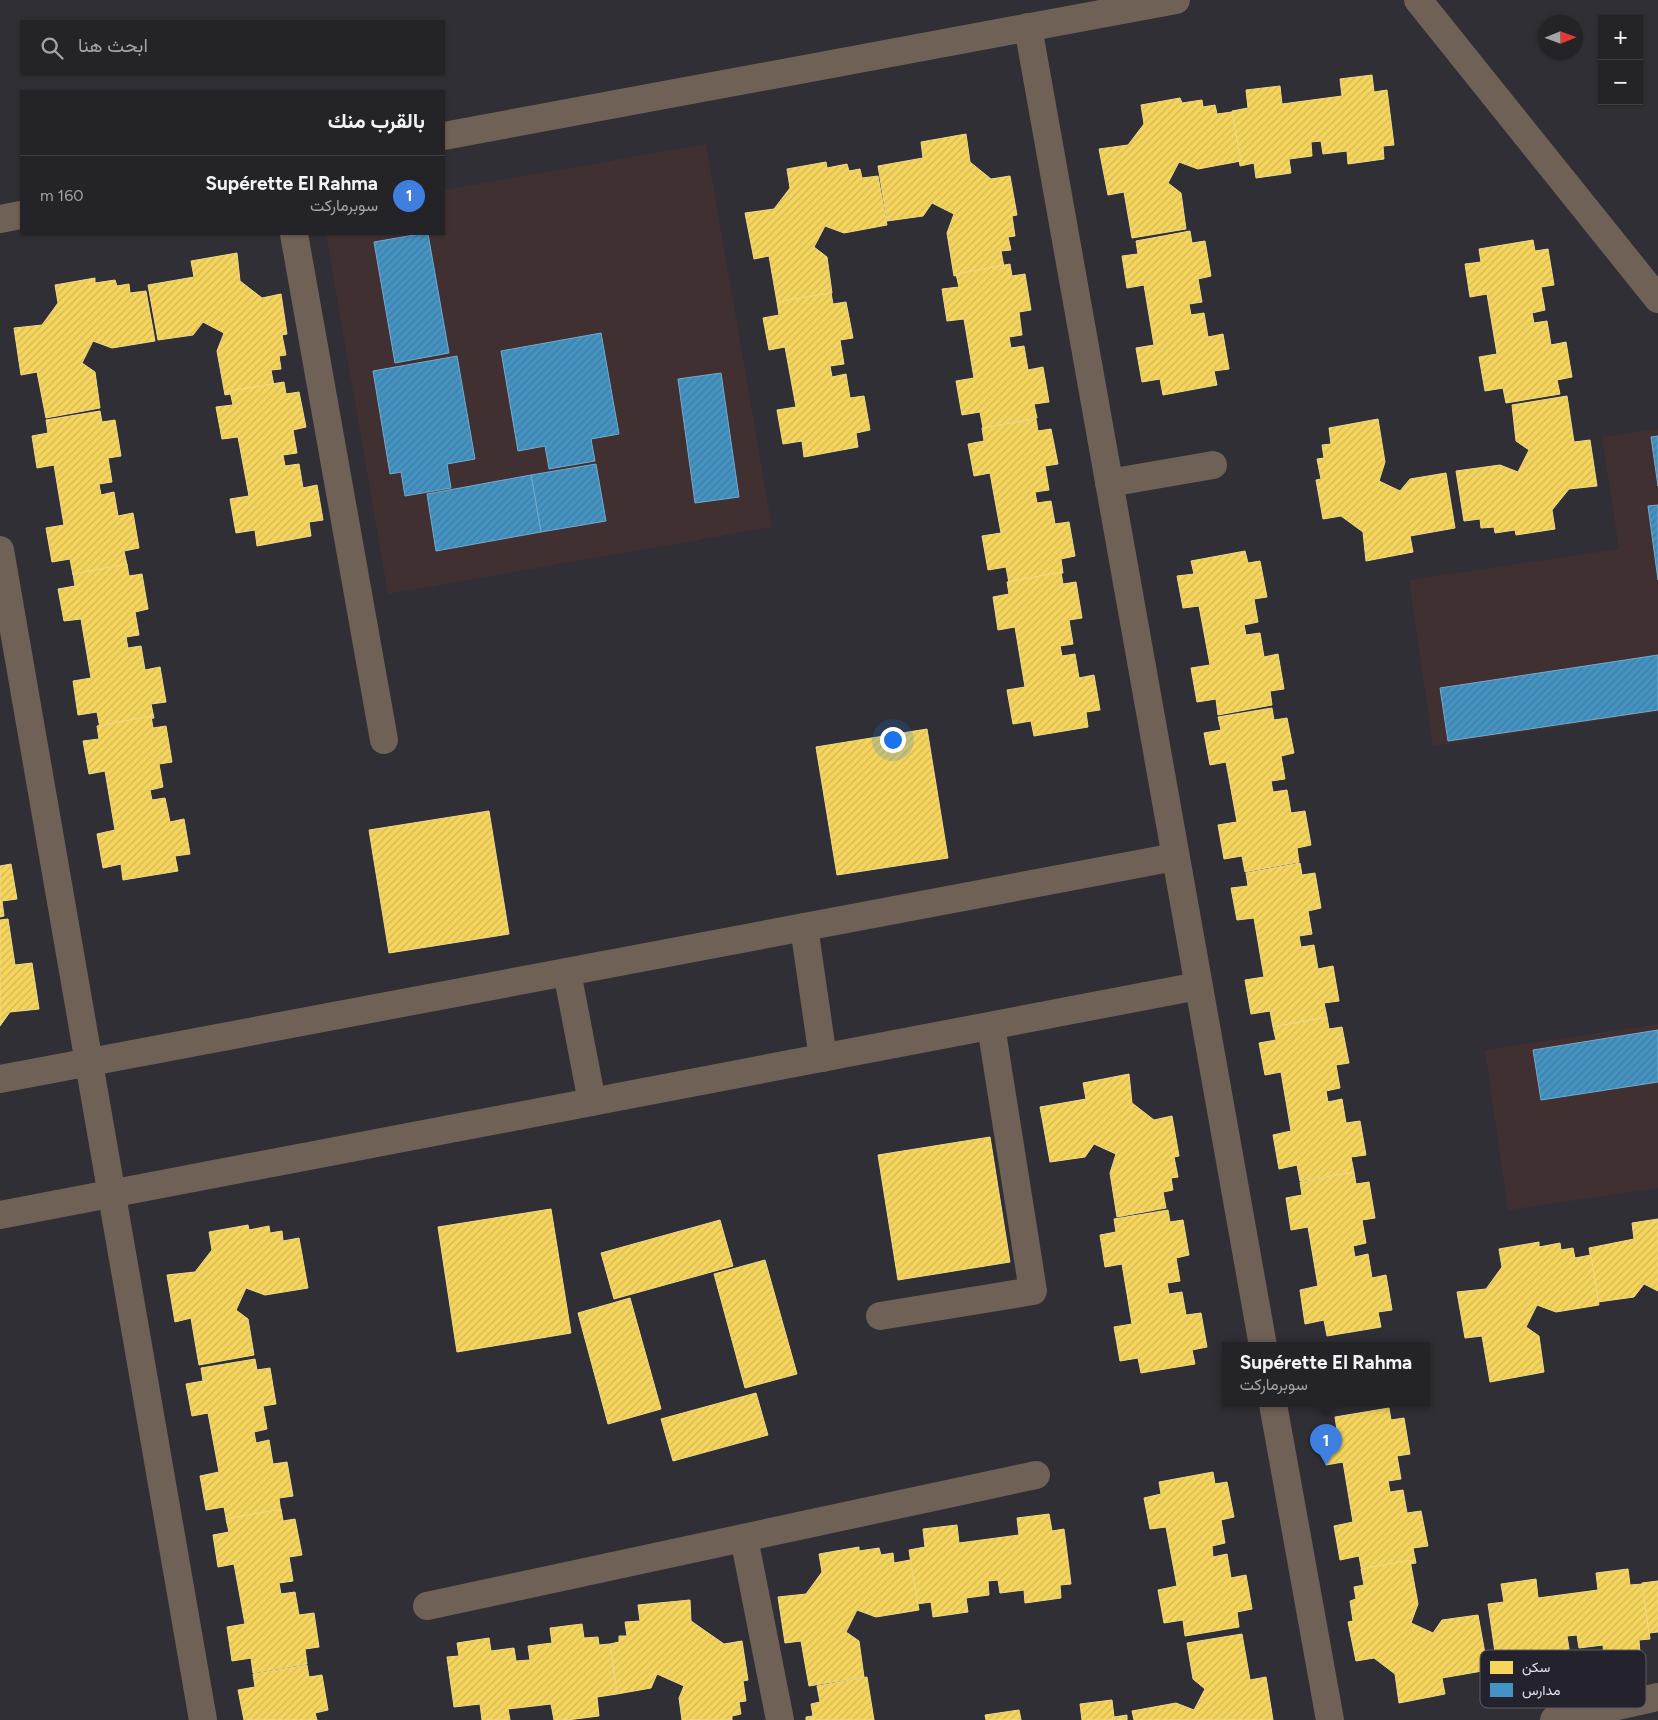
<!DOCTYPE html>
<html lang="ar">
<meta charset="utf-8">
<style>
body{margin:0;font-family:Figtree,Vazirmatn,sans-serif;background:#2f2f34;color:#f1f3f6;direction:rtl}
.controls{position:absolute;right:15px;top:15px;display:grid;overflow:hidden;border-radius:0px;box-shadow:0 1px 4px #0004}
.controls button{width:45px;height:45px;display:grid;place-items:center;padding:0;border:0;border-bottom:1px solid #404045;background:#232328;color:#f1f3f6;font:25px sans-serif}
.compass{position:absolute;left:1538px;top:15px;width:45px;height:45px;border-radius:50%;background:#232328;box-shadow:0 1px 4px #0004;rotate:89deg}
.you{position:absolute;left:892px;top:739px;width:18px;height:18px;margin:-12px;border:4px solid #fff;border-radius:50%;background:#1a73e8;box-shadow:0 0 0 8px #1a73e833}
.badge{display:grid;place-items:center;width:32px;height:32px;border-radius:50%;background:#a4a4aa;color:#fff;font-size:16px;font-weight:700}
.pin{position:absolute;translate:-50% -41px;filter:drop-shadow(0 1px 2px #0008)}
.pin::after{content:'';position:absolute;top:26px;width:18px;height:15px;background:inherit;clip-path:polygon(0 0,100% 0,50% 100%)}
.popup{position:absolute;left:1222px;top:1342px;width:208px;height:65px;box-sizing:border-box;display:grid;place-content:center;border-radius:0px;background:#232328;filter:drop-shadow(0 1px 4px #0005);font-size:16px;white-space:nowrap;color:#a3a4a8}
.popup b{font-size:19px;color:#f1f3f6}
.popup::after{content:'';position:absolute;left:50%;top:100%;margin-left:-10px;border:10px solid transparent;border-top-color:#232328}
.list{margin:0;padding:0;list-style:none}
h2{display:flex;justify-content:space-between;align-items:center;height:65px;margin:0;padding:0 20px;font-size:21px}
h2 small{font-size:16px;font-weight:400;color:#a3a4a8}
.list li{display:grid;grid-template-columns:32px 1fr auto;gap:15px;align-items:center;box-sizing:border-box;height:80px;padding:0 20px;border-top:1px solid #404045}
.list b{display:block;font-size:19px;white-space:nowrap}
.list p{margin:0;font-size:16px;white-space:nowrap;color:#a3a4a8}
.list em{font-size:16px;font-style:normal;color:#a3a4a8}
.icon{flex:none;width:28px;height:28px;fill:none;stroke:currentColor;stroke-width:2;stroke-linecap:round;stroke-linejoin:round}
.map{position:relative;flex:none;width:1658px;height:1720px;overflow:hidden;direction:ltr}
.search{position:absolute;background:#232328;box-shadow:0 1px 4px #0004;left:20px;top:20px;width:425px;height:55px;display:flex;align-items:center;gap:12px;box-sizing:border-box;padding:0 18px;border-radius:0px;color:#a3a4a8;font-size:19px}
.panel{position:absolute;background:#232328;box-shadow:0 1px 4px #0004;left:20px;top:90px;width:425px;height:145px;border-radius:0px;direction:rtl}
.map>svg:first-child{display:block}
</style>
<div class="map">
<svg width="1658" height="1720" viewBox="0 0 1658 1720">
<defs>
<pattern id="homes-hatch" width="6" height="6" patternUnits="userSpaceOnUse" patternTransform="scale(1.25)"><rect width="6" height="6" fill="#f6d55c"/><path d="M-1 1l2-2M0 6l6-6M5 7l2-2" fill="none" stroke="#d2b858"/></pattern>
<pattern id="schools-hatch" width="6" height="6" patternUnits="userSpaceOnUse" patternTransform="scale(1.25)"><rect width="6" height="6" fill="#4393c3"/><path d="M-1 1l2-2M0 6l6-6M5 7l2-2" fill="none" stroke="#437b9e"/></pattern>
</defs>
<rect width="100%" height="100%" fill="#2f2f35"/>
<g fill="#413032">
<path d="M 706,144 L 772,527 L 388,594 L 326,234 L 444,234 L 444,190 Z"/>
<path d="M 1658,429 L 1658,712 L 1433,746 L 1409,580 L 1619,549 L 1602,437 Z"/>
<path d="M 1658,1024 L 1658,1188 L 1508,1210 L 1485,1050 Z"/>
</g>
<g fill="url(#homes-hatch)" stroke="#f0d986">
<path d="M 1372,75 L 1374,92 L 1387,90 L 1394,145 L 1383,146 L 1384,159 L 1348,164 L 1347,151 L 1323,154 L 1321,141 L 1311,142 L 1312,156 L 1289,159 L 1291,173 L 1256,178 L 1254,163 L 1240,166 L 1232,111 L 1248,108 L 1246,90 L 1280,86 L 1282,104 L 1342,96 L 1340,79 Z"/>
<path d="M 1180,98 L 1182,103 L 1202,100 L 1203,107 L 1215,105 L 1217,114 L 1232,112 L 1241,161 L 1198,169 L 1179,162 L 1168,183 L 1181,193 L 1186,229 L 1132,238 L 1124,192 L 1108,195 L 1099,149 L 1128,145 L 1144,124 L 1141,105 Z"/>
<path d="M 966,134 L 970,162 L 991,179 L 1010,176 L 1017,215 L 1012,216 L 1015,236 L 1008,237 L 1011,250 L 1001,251 L 1004,267 L 954,276 L 947,233 L 954,214 L 932,203 L 923,216 L 887,221 L 878,166 L 923,158 L 921,142 Z"/>
<path d="M 826,162 L 827,168 L 847,164 L 849,171 L 860,169 L 862,178 L 878,176 L 887,225 L 844,233 L 825,226 L 814,247 L 827,257 L 832,293 L 777,302 L 769,256 L 754,259 L 745,213 L 774,209 L 790,188 L 787,169 Z"/>
<path d="M 1190,231 L 1192,243 L 1205,241 L 1211,276 L 1198,279 L 1202,302 L 1189,304 L 1191,315 L 1204,313 L 1208,337 L 1223,334 L 1229,369 L 1214,371 L 1217,385 L 1163,395 L 1160,379 L 1142,382 L 1136,348 L 1154,345 L 1144,285 L 1127,288 L 1122,256 L 1138,254 L 1136,241 Z"/>
<path d="M 1533,240 L 1535,251 L 1548,249 L 1554,285 L 1541,287 L 1545,310 L 1532,313 L 1534,323 L 1547,321 L 1551,345 L 1566,342 L 1572,377 L 1557,380 L 1560,394 L 1506,403 L 1503,388 L 1485,391 L 1479,357 L 1497,354 L 1487,294 L 1470,297 L 1465,264 L 1481,262 L 1479,249 Z"/>
<path d="M 237,253 L 240,281 L 262,298 L 281,294 L 287,334 L 282,335 L 286,355 L 279,356 L 281,369 L 271,370 L 274,386 L 225,395 L 217,351 L 224,333 L 203,322 L 193,335 L 158,340 L 148,285 L 194,277 L 191,261 Z"/>
<path d="M 1010,264 L 1012,276 L 1025,274 L 1031,310 L 1019,312 L 1022,335 L 1009,337 L 1011,348 L 1024,346 L 1028,370 L 1043,367 L 1049,402 L 1034,404 L 1037,418 L 983,428 L 980,412 L 962,415 L 956,381 L 974,378 L 964,319 L 947,321 L 942,289 L 959,287 L 956,274 Z"/>
<path d="M 95,278 L 95,283 L 115,280 L 117,286 L 129,284 L 130,293 L 146,291 L 155,341 L 112,348 L 93,341 L 82,363 L 95,372 L 100,408 L 46,418 L 37,372 L 21,375 L 14,328 L 42,325 L 58,303 L 55,285 Z"/>
<path d="M 831,293 L 833,304 L 846,302 L 853,338 L 840,340 L 844,364 L 830,366 L 832,377 L 846,374 L 850,398 L 864,396 L 870,430 L 856,433 L 858,447 L 804,457 L 802,441 L 783,444 L 777,410 L 796,407 L 785,347 L 769,350 L 763,318 L 779,315 L 777,302 Z"/>
<path d="M 284,382 L 286,394 L 299,392 L 306,427 L 293,430 L 297,453 L 283,455 L 285,466 L 299,464 L 303,488 L 317,485 L 323,520 L 309,522 L 311,536 L 257,546 L 255,530 L 236,533 L 230,499 L 249,496 L 238,437 L 222,439 L 216,407 L 233,405 L 230,391 Z"/>
<path d="M 1567,396 L 1574,442 L 1590,440 L 1597,486 L 1569,489 L 1552,510 L 1555,529 L 1516,535 L 1515,530 L 1495,533 L 1494,527 L 1481,528 L 1480,519 L 1464,521 L 1456,471 L 1500,465 L 1518,472 L 1529,450 L 1516,441 L 1512,405 Z"/>
<path d="M 100,411 L 102,422 L 115,420 L 121,456 L 108,458 L 112,482 L 99,484 L 101,495 L 114,492 L 118,516 L 133,513 L 139,548 L 124,551 L 127,565 L 73,575 L 70,559 L 52,562 L 46,528 L 64,525 L 54,465 L 37,468 L 32,436 L 48,433 L 46,420 Z"/>
<path d="M 1036,419 L 1038,431 L 1051,429 L 1058,464 L 1045,466 L 1049,490 L 1035,492 L 1037,503 L 1051,501 L 1055,524 L 1069,522 L 1075,556 L 1061,559 L 1063,573 L 1009,583 L 1006,567 L 988,570 L 982,536 L 1001,533 L 990,473 L 974,476 L 968,444 L 984,441 L 982,428 Z"/>
<path d="M 1378,419 L 1385,462 L 1379,481 L 1400,491 L 1410,479 L 1446,473 L 1455,528 L 1410,536 L 1413,552 L 1366,561 L 1363,532 L 1341,516 L 1323,519 L 1316,480 L 1321,479 L 1317,459 L 1324,458 L 1322,445 L 1331,444 L 1329,428 Z"/>
<path d="M 1245,551 L 1248,563 L 1260,561 L 1267,597 L 1254,599 L 1258,622 L 1244,625 L 1246,635 L 1260,633 L 1264,657 L 1278,654 L 1284,689 L 1270,691 L 1272,705 L 1218,715 L 1216,699 L 1197,702 L 1191,668 L 1210,665 L 1199,606 L 1183,608 L 1177,576 L 1194,574 L 1191,561 Z"/>
<path d="M 127,564 L 129,576 L 142,574 L 148,609 L 135,612 L 139,635 L 126,637 L 128,648 L 141,646 L 145,670 L 160,667 L 166,702 L 151,704 L 154,718 L 100,728 L 97,712 L 78,715 L 73,681 L 91,678 L 81,619 L 64,621 L 58,589 L 75,586 L 73,574 Z"/>
<path d="M 1061,572 L 1063,584 L 1076,582 L 1082,618 L 1069,620 L 1073,644 L 1060,646 L 1062,656 L 1075,654 L 1079,678 L 1094,675 L 1100,710 L 1086,712 L 1088,727 L 1034,736 L 1031,721 L 1013,724 L 1007,690 L 1025,687 L 1015,627 L 998,630 L 993,597 L 1009,594 L 1007,582 Z"/>
<path d="M 1272,708 L 1274,720 L 1287,718 L 1294,753 L 1281,756 L 1285,779 L 1271,781 L 1273,792 L 1287,790 L 1291,813 L 1305,811 L 1311,845 L 1297,848 L 1299,862 L 1245,872 L 1242,856 L 1224,859 L 1218,825 L 1237,822 L 1226,762 L 1210,765 L 1204,733 L 1221,730 L 1218,717 Z"/>
<path d="M 151,716 L 153,728 L 166,726 L 172,762 L 159,764 L 163,787 L 150,790 L 152,800 L 165,798 L 170,822 L 184,819 L 190,854 L 175,856 L 178,871 L 123,880 L 121,864 L 103,868 L 97,834 L 115,830 L 105,771 L 89,774 L 83,741 L 99,739 L 97,726 Z"/>
<path d="M 927,729 L 948,858 L 837,875 L 816,747 Z"/>
<path d="M 489,811 L 509,934 L 389,953 L 369,830 Z"/>
<path d="M 1300,863 L 1302,875 L 1315,873 L 1321,908 L 1308,911 L 1312,934 L 1299,936 L 1301,947 L 1314,945 L 1318,969 L 1333,966 L 1339,1001 L 1324,1003 L 1327,1017 L 1273,1027 L 1270,1011 L 1251,1014 L 1245,980 L 1264,977 L 1254,918 L 1237,920 L 1231,888 L 1248,886 L 1246,873 Z"/>
<path d="M 11,864 L 17,899 L 2,901 L 4,916 L 0,917 L 0,866 Z"/>
<path d="M 8,919 L 15,965 L 32,963 L 39,1009 L 10,1012 L 0,1026 L 0,920 Z"/>
<path d="M 1327,1017 L 1329,1029 L 1342,1027 L 1349,1063 L 1336,1065 L 1340,1088 L 1326,1091 L 1328,1102 L 1342,1099 L 1346,1123 L 1360,1121 L 1366,1155 L 1351,1157 L 1354,1172 L 1300,1181 L 1297,1165 L 1279,1169 L 1273,1135 L 1291,1131 L 1281,1072 L 1265,1075 L 1259,1043 L 1276,1040 L 1273,1027 Z"/>
<path d="M 1129,1074 L 1132,1103 L 1154,1120 L 1172,1116 L 1179,1156 L 1174,1157 L 1178,1177 L 1171,1178 L 1173,1190 L 1163,1192 L 1166,1208 L 1117,1217 L 1110,1173 L 1116,1154 L 1094,1144 L 1085,1157 L 1050,1162 L 1040,1107 L 1086,1099 L 1083,1083 Z"/>
<path d="M 990,1137 L 1010,1262 L 898,1280 L 878,1155 Z"/>
<path d="M 1354,1172 L 1356,1184 L 1369,1182 L 1375,1218 L 1362,1220 L 1366,1243 L 1353,1246 L 1355,1257 L 1368,1254 L 1372,1278 L 1386,1275 L 1392,1310 L 1378,1312 L 1381,1327 L 1327,1336 L 1324,1320 L 1305,1324 L 1300,1290 L 1318,1286 L 1308,1227 L 1291,1230 L 1286,1198 L 1302,1195 L 1300,1182 Z"/>
<path d="M 551,1209 L 571,1333 L 457,1352 L 438,1227 Z"/>
<path d="M 1168,1210 L 1170,1222 L 1183,1220 L 1189,1255 L 1176,1258 L 1180,1281 L 1167,1283 L 1169,1294 L 1182,1292 L 1186,1315 L 1201,1313 L 1207,1347 L 1192,1350 L 1195,1364 L 1141,1373 L 1138,1358 L 1120,1361 L 1114,1327 L 1132,1324 L 1122,1264 L 1105,1267 L 1100,1235 L 1116,1232 L 1114,1219 Z"/>
<path d="M 1658,1219 L 1658,1291 L 1644,1284 L 1634,1297 L 1598,1302 L 1589,1248 L 1634,1239 L 1632,1223 Z"/>
<path d="M 720,1220 L 733,1266 L 614,1299 L 601,1253 Z"/>
<path d="M 248,1225 L 249,1230 L 269,1226 L 270,1233 L 282,1231 L 283,1241 L 299,1238 L 308,1288 L 265,1295 L 246,1288 L 236,1310 L 248,1319 L 254,1355 L 199,1365 L 191,1318 L 175,1322 L 167,1275 L 195,1272 L 212,1250 L 209,1232 Z"/>
<path d="M 1539,1242 L 1539,1247 L 1560,1243 L 1561,1250 L 1573,1248 L 1575,1258 L 1591,1255 L 1599,1305 L 1556,1312 L 1537,1305 L 1526,1327 L 1539,1336 L 1544,1372 L 1490,1382 L 1482,1336 L 1465,1338 L 1457,1292 L 1486,1289 L 1502,1267 L 1499,1249 Z"/>
<path d="M 765,1260 L 797,1374 L 745,1388 L 714,1274 Z"/>
<path d="M 630,1298 L 661,1409 L 608,1424 L 578,1313 Z"/>
<path d="M 255,1359 L 257,1370 L 270,1368 L 276,1404 L 263,1406 L 267,1429 L 254,1432 L 256,1443 L 269,1440 L 273,1464 L 287,1462 L 293,1496 L 279,1498 L 281,1513 L 227,1523 L 224,1507 L 206,1510 L 200,1476 L 219,1472 L 208,1413 L 192,1416 L 186,1384 L 203,1381 L 201,1368 Z"/>
<path d="M 756,1393 L 768,1435 L 673,1461 L 661,1419 Z"/>
<path d="M 1389,1408 L 1391,1420 L 1404,1418 L 1410,1454 L 1397,1456 L 1401,1479 L 1388,1481 L 1390,1492 L 1403,1490 L 1407,1513 L 1421,1511 L 1428,1546 L 1413,1548 L 1416,1563 L 1362,1572 L 1359,1556 L 1340,1560 L 1334,1526 L 1353,1522 L 1343,1462 L 1326,1465 L 1320,1433 L 1337,1430 L 1335,1417 Z"/>
<path d="M 1213,1472 L 1215,1484 L 1227,1482 L 1234,1517 L 1221,1520 L 1225,1543 L 1212,1546 L 1213,1557 L 1227,1554 L 1231,1578 L 1246,1575 L 1252,1609 L 1237,1612 L 1239,1627 L 1185,1636 L 1183,1620 L 1164,1623 L 1158,1590 L 1177,1586 L 1166,1527 L 1150,1529 L 1144,1498 L 1161,1494 L 1159,1482 Z"/>
<path d="M 281,1509 L 283,1521 L 295,1519 L 302,1555 L 289,1557 L 293,1581 L 279,1583 L 281,1594 L 295,1592 L 299,1615 L 314,1613 L 319,1647 L 305,1649 L 307,1664 L 253,1673 L 251,1658 L 232,1661 L 227,1627 L 245,1624 L 234,1564 L 218,1567 L 213,1535 L 229,1532 L 226,1519 Z"/>
<path d="M 1049,1514 L 1052,1531 L 1064,1529 L 1071,1584 L 1060,1585 L 1061,1598 L 1025,1603 L 1024,1590 L 1000,1593 L 998,1580 L 988,1581 L 989,1595 L 966,1598 L 968,1612 L 933,1617 L 931,1602 L 917,1604 L 909,1550 L 925,1547 L 923,1529 L 957,1525 L 959,1543 L 1019,1535 L 1017,1518 Z"/>
<path d="M 859,1547 L 859,1551 L 879,1548 L 881,1555 L 893,1553 L 894,1563 L 910,1560 L 919,1610 L 876,1617 L 857,1610 L 846,1632 L 859,1641 L 864,1677 L 809,1686 L 801,1641 L 785,1643 L 778,1597 L 806,1594 L 822,1572 L 819,1554 Z"/>
<path d="M 1410,1560 L 1418,1604 L 1411,1623 L 1433,1633 L 1442,1620 L 1478,1615 L 1488,1670 L 1442,1678 L 1445,1694 L 1399,1703 L 1395,1674 L 1374,1658 L 1356,1661 L 1348,1622 L 1353,1621 L 1350,1601 L 1356,1599 L 1354,1587 L 1364,1585 L 1361,1569 Z"/>
<path d="M 1628,1569 L 1630,1585 L 1643,1584 L 1650,1639 L 1639,1640 L 1640,1653 L 1604,1658 L 1603,1645 L 1579,1648 L 1577,1635 L 1567,1636 L 1569,1649 L 1544,1652 L 1547,1667 L 1512,1672 L 1510,1657 L 1496,1659 L 1488,1604 L 1504,1602 L 1501,1584 L 1536,1579 L 1538,1598 L 1598,1590 L 1596,1573 Z"/>
<path d="M 1658,1581 L 1658,1632 L 1649,1633 L 1642,1583 Z"/>
<path d="M 690,1600 L 691,1621 L 724,1644 L 742,1641 L 748,1680 L 743,1681 L 746,1701 L 739,1702 L 741,1714 L 732,1716 L 732,1720 L 682,1720 L 679,1698 L 684,1686 L 657,1674 L 651,1688 L 617,1694 L 610,1644 L 619,1642 L 619,1636 L 627,1636 L 625,1622 L 640,1621 L 638,1605 Z"/>
<path d="M 582,1624 L 584,1638 L 598,1637 L 599,1645 L 610,1644 L 617,1694 L 597,1697 L 599,1716 L 567,1720 L 554,1720 L 551,1704 L 508,1709 L 510,1720 L 482,1720 L 480,1704 L 454,1707 L 447,1657 L 459,1656 L 457,1643 L 489,1638 L 491,1651 L 514,1648 L 516,1661 L 530,1660 L 528,1646 L 552,1643 L 550,1628 Z"/>
<path d="M 1242,1634 L 1250,1680 L 1266,1677 L 1273,1720 L 1134,1720 L 1132,1711 L 1176,1703 L 1194,1710 L 1205,1689 L 1193,1679 L 1187,1643 Z"/>
<path d="M 307,1665 L 309,1677 L 322,1675 L 328,1710 L 315,1713 L 317,1720 L 244,1720 L 238,1690 L 255,1687 L 253,1674 Z"/>
<path d="M 867,1677 L 874,1720 L 806,1720 L 806,1717 L 813,1716 L 811,1704 L 820,1702 L 817,1686 Z"/>
<path d="M 1112,1700 L 1114,1717 L 1127,1715 L 1127,1720 L 1082,1720 L 1080,1704 Z"/>
<path d="M 1019,1710 L 1021,1720 L 986,1720 L 985,1715 Z"/>
</g>
<g fill="url(#schools-hatch)" stroke="#73abce">
<path d="M 420,234 L 428,234 L 449,353 L 395,363 L 374,242 Z"/>
<path d="M 601,333 L 619,434 L 591,439 L 595,461 L 549,469 L 545,446 L 518,451 L 501,351 Z"/>
<path d="M 457,356 L 475,459 L 447,464 L 451,488 L 405,496 L 401,472 L 390,474 L 373,371 Z"/>
<path d="M 721,373 L 739,497 L 695,503 L 678,379 Z"/>
<path d="M 1658,436 L 1658,486 L 1651,437 Z"/>
<path d="M 596,464 L 606,521 L 541,532 L 531,475 Z"/>
<path d="M 531,475 L 541,532 L 436,551 L 427,494 Z"/>
<path d="M 1658,505 L 1658,580 L 1648,506 Z"/>
<path d="M 1658,655 L 1658,710 L 1448,741 L 1440,688 Z"/>
<path d="M 1658,1030 L 1658,1082 L 1541,1100 L 1533,1050 Z"/>
</g>
<g fill="none" stroke-linecap="round" stroke-linejoin="round">
<g stroke="#706157" stroke-width="28">
<path d="M 1418,0 L 1658,299"/>
<path d="M 1028,27 L 1263,1346"/>
<path d="M 444,136 L 1176,0"/>
<path d="M 0,219 L 21,215"/>
<path d="M 294,234 L 384,740"/>
<path d="M 1109,483 L 1213,465"/>
<path d="M 0,550 L 203,1720"/>
<path d="M 804,927 L 823,1058"/>
<path d="M 567,972 L 592,1102"/>
<path d="M 0,1079 L 1175,857"/>
<path d="M 0,1215 L 1198,986"/>
<path d="M 880,1316 L 1033,1291 L 991,1026"/>
<path d="M 1273,1404 L 1330,1720"/>
<path d="M 744,1538 L 780,1720"/>
<path d="M 427,1606 L 1036,1475"/>
<path d="M 1554,1720 L 1658,1697"/>
</g>
</g>
<rect x="1480" y="1650" width="166" height="58" rx="8" fill="#24232d" stroke="#5d5d65" stroke-width="1"/>
<rect x="1490" y="1661" width="23" height="13" fill="#f6d55c"/>
<rect x="1490" y="1683" width="23" height="14" fill="#4393c3"/>
<g font-size="14" fill="#e3e3e9">
<text x="1522" y="1672">سكن</text>
<text x="1522" y="1695">مدارس</text>
</g>
</svg>
<div class="controls">
<button>+</button>
<button>−</button>
</div>
<svg class="compass" viewBox="-18 -18 36 36"><path d="M0-13l5 13h-10z" fill="#e53935"/><path d="M0 13l5-13h-10z" fill="#a3a4a8"/></svg>
<div class="you"></div>
<div class="pin badge" style="left:1326px;top:1465px;background:#3f7fe0">1</div>
<div class="popup"><b>Supérette El Rahma</b>سوبرماركت</div>
<div class="search"><svg class="icon" aria-label="search" viewBox="0 0 24 24"><circle cx="10" cy="10" r="6"/><path d="M15 15l6 6"/></svg>ابحث هنا</div>
<section class="panel">
<h2>بالقرب منك<small></small></h2>
<ul class="list">
<li><span class="badge" style="background:#3f7fe0">1</span><div><b>Supérette El Rahma</b><p>سوبرماركت</p></div><em>160 m</em></li>
</ul>
</section>
</div>
